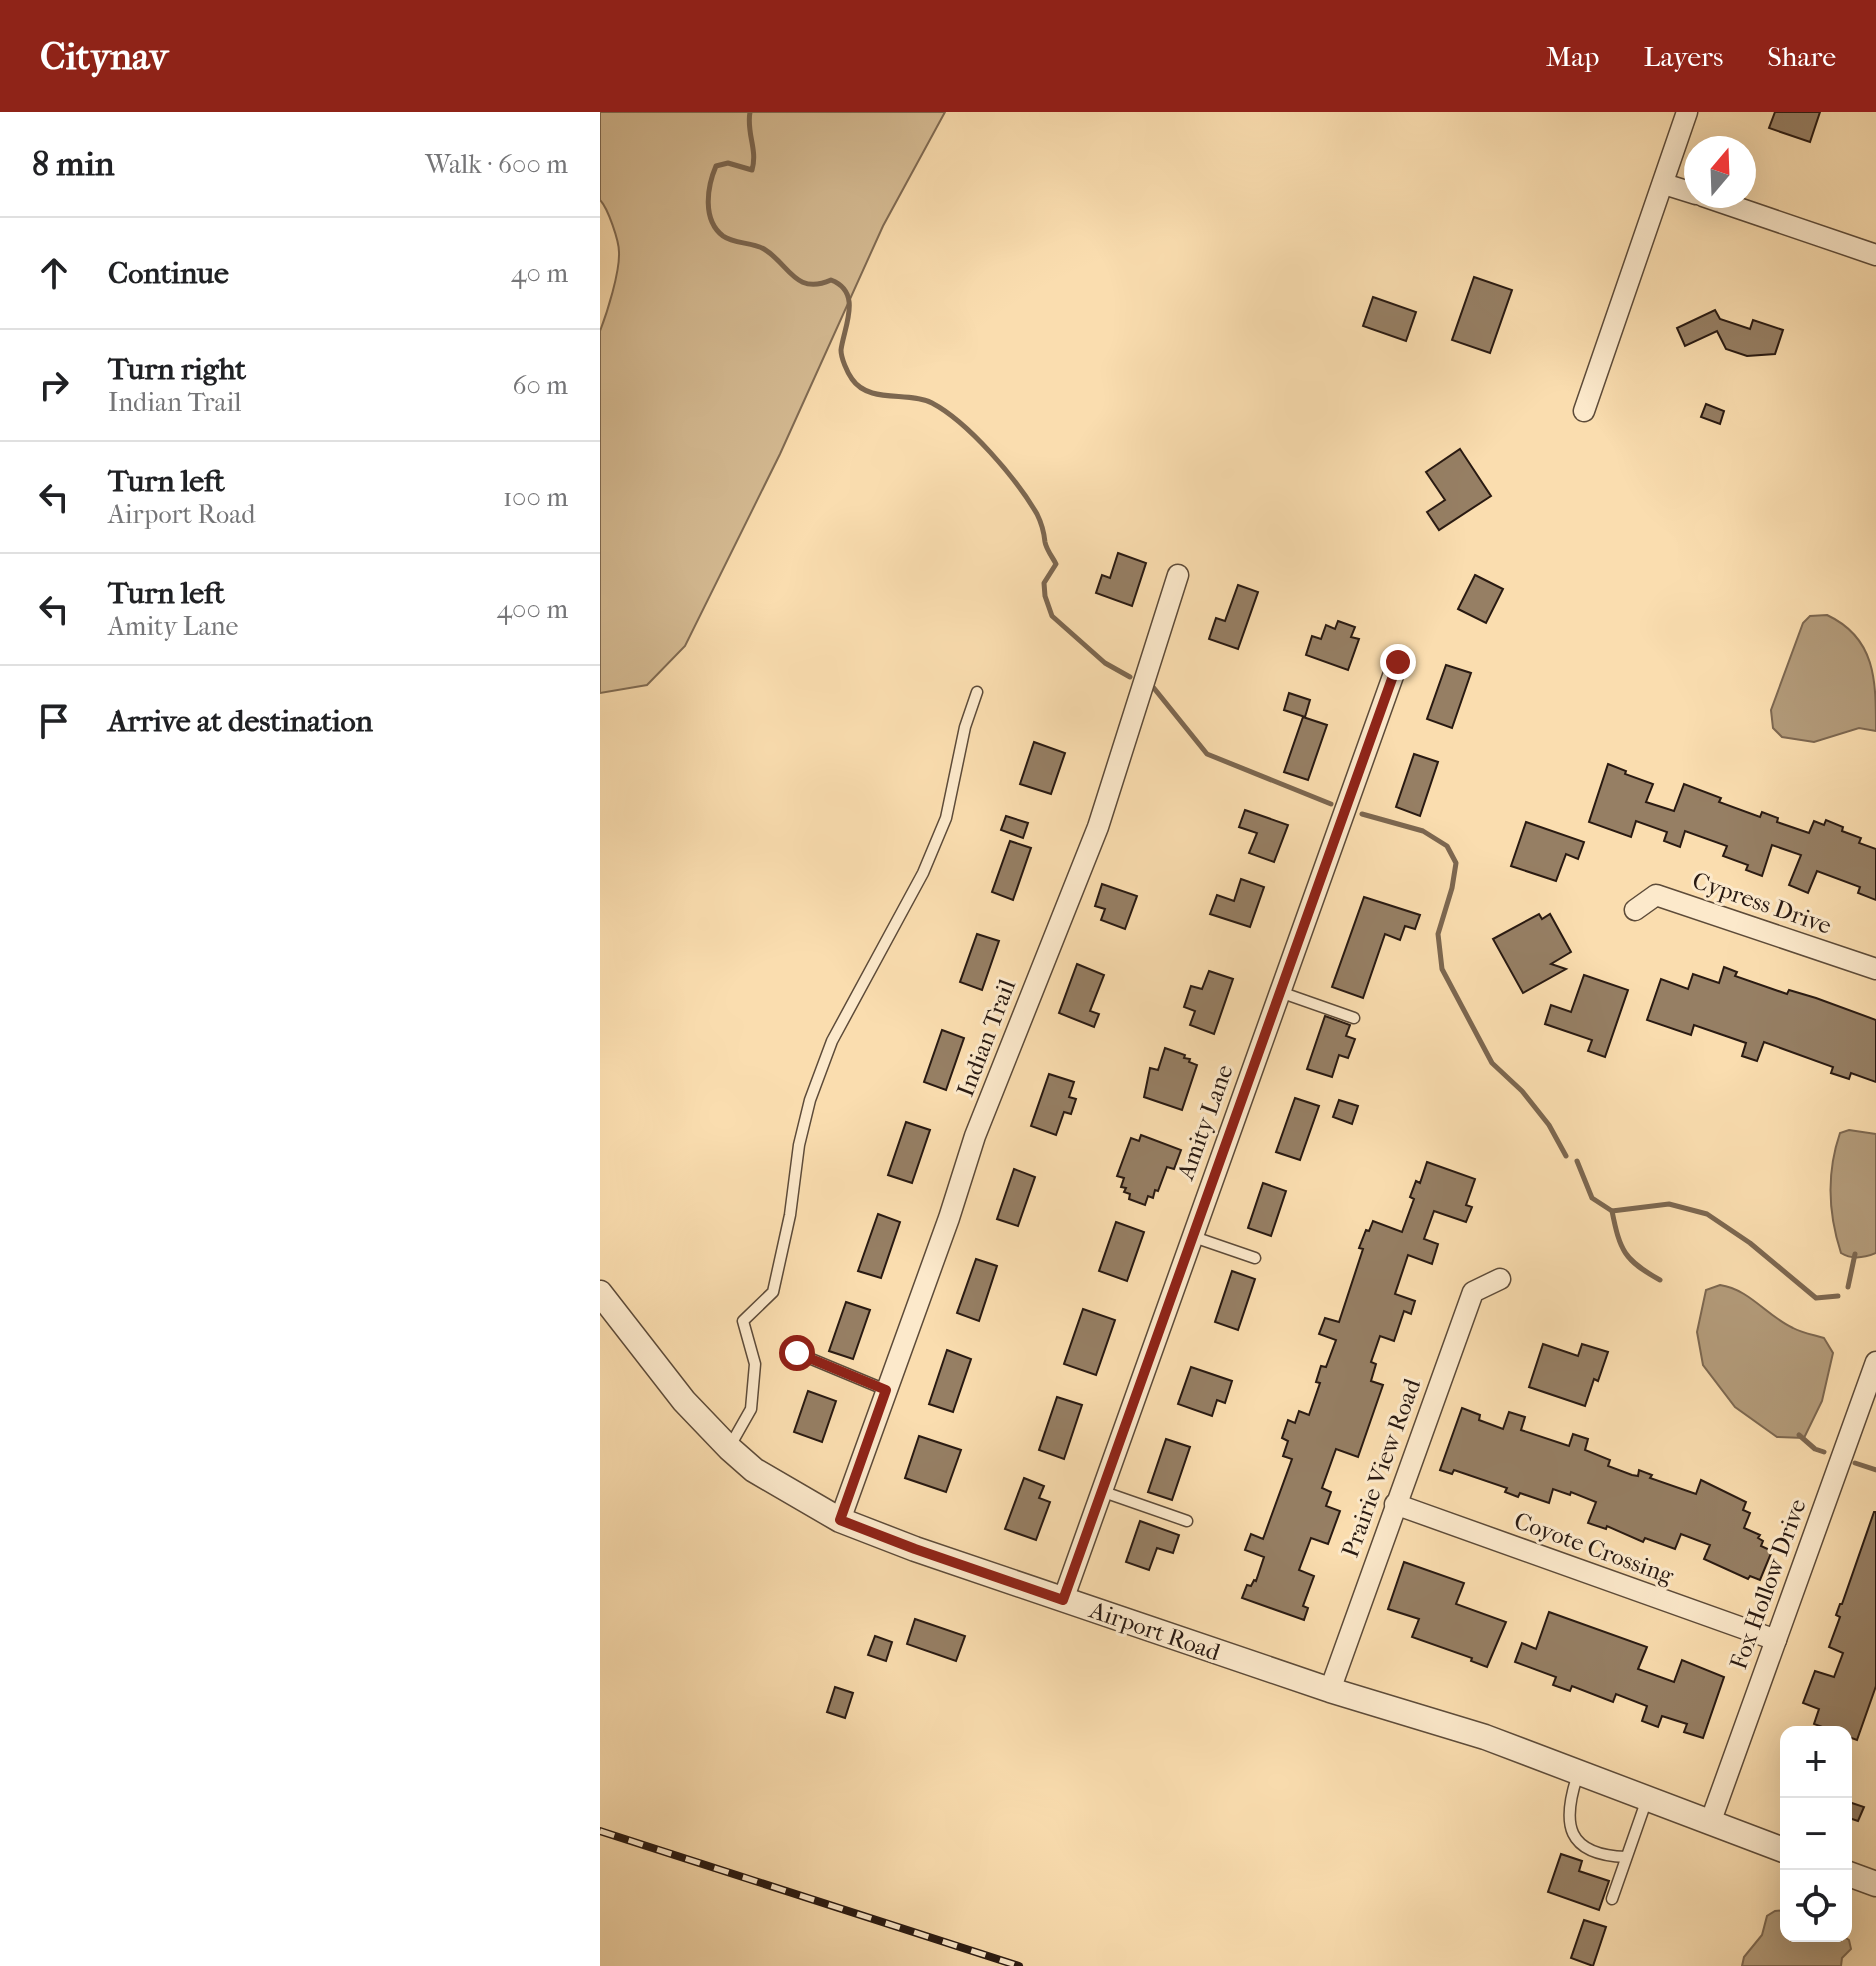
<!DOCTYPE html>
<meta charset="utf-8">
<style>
body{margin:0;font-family:"IM FELL French Canon",serif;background:#f6f6f6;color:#202124}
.controls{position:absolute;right:24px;bottom:24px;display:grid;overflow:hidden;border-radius:16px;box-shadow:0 8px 32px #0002}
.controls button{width:72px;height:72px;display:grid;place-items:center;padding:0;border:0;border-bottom:2px solid #e0e0e0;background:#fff;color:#202124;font:40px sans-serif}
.compass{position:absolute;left:1084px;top:24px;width:72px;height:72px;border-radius:50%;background:#fff;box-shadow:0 8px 32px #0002;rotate:19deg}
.stop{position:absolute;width:24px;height:24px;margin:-18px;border:6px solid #8f2418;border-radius:50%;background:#fff}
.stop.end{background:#8f2418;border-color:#fff;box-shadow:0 2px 8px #0008}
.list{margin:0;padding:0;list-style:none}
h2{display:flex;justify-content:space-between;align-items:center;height:104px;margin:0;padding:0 32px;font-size:34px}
h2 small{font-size:26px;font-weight:400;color:#757577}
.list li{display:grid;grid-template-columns:52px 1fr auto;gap:24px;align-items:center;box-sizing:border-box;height:112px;padding:0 32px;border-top:2px solid #e0e0e0}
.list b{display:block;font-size:30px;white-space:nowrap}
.list p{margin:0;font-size:26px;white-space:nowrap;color:#757577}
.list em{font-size:26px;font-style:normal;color:#757577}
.icon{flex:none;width:44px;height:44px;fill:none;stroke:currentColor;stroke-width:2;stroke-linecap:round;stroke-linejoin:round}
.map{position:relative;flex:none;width:1276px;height:1854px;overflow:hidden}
header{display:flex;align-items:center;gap:48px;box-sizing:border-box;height:112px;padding:0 40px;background:#8f2418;color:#fff}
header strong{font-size:38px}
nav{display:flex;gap:44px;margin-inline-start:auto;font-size:28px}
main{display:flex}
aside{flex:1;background:#fff}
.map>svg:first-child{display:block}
</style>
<header>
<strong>Citynav</strong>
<nav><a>Map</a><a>Layers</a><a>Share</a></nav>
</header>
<main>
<aside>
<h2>8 min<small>Walk · 600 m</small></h2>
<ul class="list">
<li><svg class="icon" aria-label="ahead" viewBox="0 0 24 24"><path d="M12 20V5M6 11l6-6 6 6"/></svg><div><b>Continue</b></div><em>40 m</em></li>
<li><svg class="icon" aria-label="right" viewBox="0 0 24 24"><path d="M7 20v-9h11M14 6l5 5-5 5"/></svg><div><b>Turn right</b><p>Indian Trail</p></div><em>60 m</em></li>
<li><svg class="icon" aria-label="left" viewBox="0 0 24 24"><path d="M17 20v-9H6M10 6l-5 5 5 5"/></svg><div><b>Turn left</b><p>Airport Road</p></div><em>100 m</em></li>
<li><svg class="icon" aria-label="left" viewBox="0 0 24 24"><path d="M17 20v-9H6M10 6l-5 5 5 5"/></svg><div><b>Turn left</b><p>Amity Lane</p></div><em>400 m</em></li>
<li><svg class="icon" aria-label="arrive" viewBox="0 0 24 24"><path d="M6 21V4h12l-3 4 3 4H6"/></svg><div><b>Arrive at destination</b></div></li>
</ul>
</aside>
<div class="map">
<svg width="1276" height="1854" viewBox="0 0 1276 1854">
<rect width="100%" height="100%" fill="#faddaf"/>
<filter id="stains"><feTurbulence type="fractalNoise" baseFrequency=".0025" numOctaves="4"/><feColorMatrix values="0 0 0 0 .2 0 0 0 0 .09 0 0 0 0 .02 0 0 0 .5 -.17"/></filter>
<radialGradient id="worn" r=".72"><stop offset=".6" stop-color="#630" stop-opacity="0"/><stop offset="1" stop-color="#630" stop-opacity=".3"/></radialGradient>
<path fill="#d6bc94" stroke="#806b53" stroke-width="2" d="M 0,0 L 345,0 L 283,114 L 180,342 L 85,534 L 47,573 L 0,581 L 0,219 C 7,201 20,160 19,140 C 19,129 8,96 0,88 Z"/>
<g fill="#b39b7a" stroke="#7c6750" stroke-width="2">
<path d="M 1227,503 C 1276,526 1276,568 1276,619 L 1259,616 L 1214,630 L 1182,625 L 1173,616 L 1171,598 L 1203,511 L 1210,504 Z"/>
<path d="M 1249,1018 L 1276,1022 L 1276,1141 C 1264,1146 1252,1148 1241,1141 C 1228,1101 1226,1062 1240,1021 Z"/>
<path d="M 1120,1173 C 1149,1177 1167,1204 1193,1216 C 1202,1221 1214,1223 1224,1226 L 1233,1241 L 1222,1289 L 1204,1326 L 1177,1325 L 1135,1295 L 1103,1253 L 1097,1220 L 1106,1178 Z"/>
<path d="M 1186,1798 L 1186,1824 L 1243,1824 L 1249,1828 L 1251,1837 L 1242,1846 L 1241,1854 L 1142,1854 L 1144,1845 L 1162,1823 L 1167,1804 L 1175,1799 Z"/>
</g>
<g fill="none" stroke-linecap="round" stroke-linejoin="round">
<g stroke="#7c6750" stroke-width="5">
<path d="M 150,0 C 146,21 158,37 152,58 L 128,51 L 116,54 C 107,75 102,108 123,124 C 134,132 152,130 164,137 C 189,152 195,184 231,168 C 263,180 244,215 241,238 C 241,246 247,260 252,267 C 269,292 308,279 332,291 C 368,310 416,366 437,402 C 442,412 444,420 445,430 C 446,437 453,446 456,452 L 444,471 L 445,484 L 452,504 L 505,551 L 530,565"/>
<path d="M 553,575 L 607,642 L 731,692"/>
<path d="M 762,702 L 823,719 L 847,734 L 856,751 L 852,776 L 838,822 L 842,857 L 892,951 L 922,979 L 949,1013 L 966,1044"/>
<path d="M 977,1049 L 992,1086 L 1012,1099 L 1069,1092 L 1107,1102 L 1150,1131 L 1216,1186 L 1238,1184"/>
<path d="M 1012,1099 C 1020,1139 1024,1148 1060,1168"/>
<path d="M 1248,1175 L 1255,1142"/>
<path d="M 1199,1323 L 1215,1337 L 1224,1340"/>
<path d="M 1255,1351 L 1276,1358"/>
</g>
</g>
<g fill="#967f64" stroke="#291a12" stroke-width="2">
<path d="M 1175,0 L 1220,0 L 1210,30 L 1169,16 Z"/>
<path d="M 874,165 L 912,178 L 890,241 L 852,228 Z"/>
<path d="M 773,185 L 816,200 L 806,229 L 763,214 Z"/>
<path d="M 1115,198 L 1120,207 L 1150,217 L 1153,208 L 1183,218 L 1175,242 L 1147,244 L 1126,237 L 1117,219 L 1085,234 L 1077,216 Z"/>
<path d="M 1106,292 L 1124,299 L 1120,312 L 1101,305 Z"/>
<path d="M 860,337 L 891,384 L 839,418 L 827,400 L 845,388 L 826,360 Z"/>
<path d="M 518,441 L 546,451 L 532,494 L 496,481 L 502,463 L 510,466 Z"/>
<path d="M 875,463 L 903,477 L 886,511 L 858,497 Z"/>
<path d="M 638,473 L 658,480 L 638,537 L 609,527 L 616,506 L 625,509 Z"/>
<path d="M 738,509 L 755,515 L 751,525 L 759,527 L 748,558 L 706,543 L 712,524 L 721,527 L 726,513 L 735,517 Z"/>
<path d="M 846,553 L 871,561 L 852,616 L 827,607 Z"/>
<path d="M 689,581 L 710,588 L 705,605 L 684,598 Z"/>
<path d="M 703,605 L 727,613 L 708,668 L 684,660 Z"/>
<path d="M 434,630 L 465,641 L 451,682 L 420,672 Z"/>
<path d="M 814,642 L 838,650 L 820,704 L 796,695 Z"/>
<path d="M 1008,652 L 1026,659 L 1025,662 L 1053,672 L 1046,690 L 1074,699 L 1084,672 L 1121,686 L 1119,690 L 1160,705 L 1162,700 L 1178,706 L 1177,710 L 1209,721 L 1214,709 L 1224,713 L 1226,708 L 1243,715 L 1242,719 L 1261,726 L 1259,731 L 1276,737 L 1276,788 L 1258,781 L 1260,775 L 1217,759 L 1208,781 L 1189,773 L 1201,743 L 1172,733 L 1162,764 L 1146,758 L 1148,753 L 1123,744 L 1127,734 L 1085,719 L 1080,735 L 1064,729 L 1067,720 L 1036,709 L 1031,725 L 989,710 Z"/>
<path d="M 645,698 L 688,713 L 674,750 L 649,741 L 657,721 L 639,715 Z"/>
<path d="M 406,704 L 428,711 L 423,726 L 401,718 Z"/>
<path d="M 926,710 L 984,730 L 978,747 L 966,742 L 956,769 L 911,754 Z"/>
<path d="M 410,729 L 431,736 L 413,788 L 392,780 Z"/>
<path d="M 641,767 L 664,775 L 650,815 L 610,802 L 617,783 L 634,789 Z"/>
<path d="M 502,772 L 537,784 L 525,817 L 501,808 L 505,797 L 495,794 Z"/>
<path d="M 764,785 L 820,803 L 815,817 L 805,814 L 800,828 L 785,822 L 763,886 L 732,875 Z"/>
<path d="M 939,802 L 942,807 L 950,802 L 971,840 L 951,852 L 966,857 L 923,881 L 893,827 Z"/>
<path d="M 377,822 L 399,829 L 382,878 L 360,870 Z"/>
<path d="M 477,852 L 504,863 L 490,899 L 499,902 L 494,915 L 459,901 Z"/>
<path d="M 1124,855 L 1137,860 L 1135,864 L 1187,882 L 1189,878 L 1216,886 L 1276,908 L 1276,970 L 1251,961 L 1249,967 L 1231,961 L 1233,955 L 1164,930 L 1157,949 L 1142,944 L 1146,931 L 1094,913 L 1091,923 L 1047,908 L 1061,867 L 1088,877 L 1093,862 L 1119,871 Z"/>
<path d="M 609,859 L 633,867 L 614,922 L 590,913 L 595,899 L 584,895 L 591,874 L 602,877 Z"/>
<path d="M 984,863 L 1028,878 L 1005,945 L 988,939 L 992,928 L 945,912 L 951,893 L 971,900 Z"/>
<path d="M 725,904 L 750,913 L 746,924 L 755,927 L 748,946 L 739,943 L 732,965 L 707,957 Z"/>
<path d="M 342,918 L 364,926 L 346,978 L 324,970 Z"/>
<path d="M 565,936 L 585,943 L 584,946 L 590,947 L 589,950 L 597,953 L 582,998 L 544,985 L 550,956 L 558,958 Z"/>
<path d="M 449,962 L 474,970 L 469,985 L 476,987 L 471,1002 L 464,1000 L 456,1023 L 431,1014 Z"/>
<path d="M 695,986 L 719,994 L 700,1048 L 676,1040 Z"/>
<path d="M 739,988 L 758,994 L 752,1012 L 733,1005 Z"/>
<path d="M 306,1010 L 330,1018 L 312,1071 L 288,1063 Z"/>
<path d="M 541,1023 L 581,1038 L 574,1057 L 567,1055 L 558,1079 L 555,1078 L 553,1086 L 548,1084 L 545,1093 L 529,1087 L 530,1082 L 524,1080 L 526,1076 L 521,1075 L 524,1066 L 517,1064 L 531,1026 L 539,1029 Z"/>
<path d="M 827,1050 L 875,1067 L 866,1093 L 872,1095 L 866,1110 L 834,1099 L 824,1127 L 838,1132 L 832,1152 L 808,1143 L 795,1182 L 815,1189 L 811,1202 L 804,1199 L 794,1229 L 780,1224 L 771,1250 L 776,1252 L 771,1269 L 783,1273 L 758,1345 L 736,1337 L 722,1376 L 731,1380 L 726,1394 L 740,1399 L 728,1432 L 711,1426 L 699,1458 L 714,1464 L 703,1494 L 708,1496 L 704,1508 L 642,1486 L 647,1473 L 651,1474 L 654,1468 L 656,1469 L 664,1445 L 645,1438 L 651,1422 L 663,1427 L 692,1347 L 683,1344 L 688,1329 L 682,1326 L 688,1308 L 695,1311 L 699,1299 L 709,1303 L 720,1271 L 716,1270 L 721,1254 L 726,1255 L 736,1228 L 719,1222 L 725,1206 L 739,1210 L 763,1137 L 759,1136 L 766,1118 L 769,1119 L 773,1109 L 802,1120 L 814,1087 L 810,1085 L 816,1069 L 820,1071 Z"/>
<path d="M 414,1057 L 435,1065 L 418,1114 L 397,1107 Z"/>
<path d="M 663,1071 L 686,1079 L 671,1124 L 648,1116 Z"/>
<path d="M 278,1102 L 300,1110 L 281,1166 L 258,1159 Z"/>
<path d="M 516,1110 L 544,1120 L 527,1169 L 499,1159 Z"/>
<path d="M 376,1147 L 397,1154 L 379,1209 L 357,1201 Z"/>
<path d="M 632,1159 L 655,1167 L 638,1218 L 615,1210 Z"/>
<path d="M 246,1190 L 270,1198 L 253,1247 L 229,1239 Z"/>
<path d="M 483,1197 L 515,1208 L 496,1263 L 464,1252 Z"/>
<path d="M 943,1232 L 978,1244 L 982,1232 L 1008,1240 L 998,1269 L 994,1267 L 985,1294 L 929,1275 Z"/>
<path d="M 347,1238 L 371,1247 L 353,1300 L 329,1292 Z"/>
<path d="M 591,1255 L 632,1269 L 625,1291 L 617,1288 L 612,1304 L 578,1292 Z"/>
<path d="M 208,1279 L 236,1289 L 222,1330 L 194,1320 Z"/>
<path d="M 457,1285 L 482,1293 L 464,1347 L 439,1338 Z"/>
<path d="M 862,1296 L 880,1303 L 879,1308 L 903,1317 L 909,1300 L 925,1305 L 921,1318 L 969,1334 L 973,1322 L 988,1327 L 985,1338 L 1010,1348 L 1008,1354 L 1032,1363 L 1038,1364 L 1039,1358 L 1052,1363 L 1050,1366 L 1096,1382 L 1101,1368 L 1146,1390 L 1143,1398 L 1150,1401 L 1144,1416 L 1160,1423 L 1158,1426 L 1163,1429 L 1161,1434 L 1172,1439 L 1160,1468 L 1150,1464 L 1148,1467 L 1104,1447 L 1110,1433 L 1081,1422 L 1075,1437 L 1045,1426 L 1043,1430 L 1007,1414 L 1006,1417 L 988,1411 L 996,1390 L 971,1380 L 970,1383 L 953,1377 L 949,1391 L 920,1381 L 918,1385 L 905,1380 L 907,1376 L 854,1358 L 852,1362 L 840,1358 Z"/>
<path d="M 319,1324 L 361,1338 L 346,1380 L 305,1366 Z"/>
<path d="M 566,1327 L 590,1335 L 572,1388 L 548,1380 Z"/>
<path d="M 424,1366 L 444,1374 L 439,1386 L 450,1390 L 436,1428 L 405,1417 Z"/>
<path d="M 1274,1400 L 1276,1400 L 1276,1574 L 1257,1628 L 1246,1624 L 1246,1620 L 1236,1620 L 1214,1612 L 1219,1597 L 1203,1591 L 1215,1559 L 1234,1565 L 1243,1541 L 1229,1535 L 1240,1505 L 1236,1503 L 1240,1492 L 1242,1492 Z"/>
<path d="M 540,1409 L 579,1423 L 573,1441 L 557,1436 L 549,1458 L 526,1450 Z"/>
<path d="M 804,1450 L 864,1471 L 856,1492 L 906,1510 L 887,1555 L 871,1549 L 872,1546 L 812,1525 L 819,1507 L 788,1497 Z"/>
<path d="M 949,1500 L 1047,1535 L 1038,1557 L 1074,1570 L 1082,1548 L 1124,1565 L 1103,1626 L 1084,1620 L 1087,1612 L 1062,1604 L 1058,1615 L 1042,1609 L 1047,1594 L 1016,1582 L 1013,1590 L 972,1574 L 970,1579 L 953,1573 L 956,1565 L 915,1550 L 922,1531 L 936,1537 Z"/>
<path d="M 315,1507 L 365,1524 L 356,1549 L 307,1532 Z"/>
<path d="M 275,1524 L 292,1530 L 286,1549 L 268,1543 Z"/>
<path d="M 235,1575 L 253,1581 L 245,1606 L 227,1600 Z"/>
<path d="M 1246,1689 L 1264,1695 L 1258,1709 L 1246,1705 Z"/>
<path d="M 961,1742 L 982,1749 L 979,1759 L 1009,1769 L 999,1798 L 948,1780 Z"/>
<path d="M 984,1808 L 1006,1815 L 993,1854 L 971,1846 Z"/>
</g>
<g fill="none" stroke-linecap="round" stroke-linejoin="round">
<g stroke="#5d4b39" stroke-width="13">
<g id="service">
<path d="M 680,880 L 754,906"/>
<path d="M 591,1124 L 655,1146"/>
<path d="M 197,1241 L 286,1278"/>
<path d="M 130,1334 L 151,1297 L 155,1252 L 143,1209 L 173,1180 L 190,1103 L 199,1033 L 210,988 L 232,929 L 323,761 L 346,706 L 365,615 L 377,580"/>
<path d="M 501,1379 L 587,1409"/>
<path d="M 978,1662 C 961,1712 966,1743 1026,1745"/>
<path d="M 1012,1787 L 1047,1687"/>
</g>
</g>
<g stroke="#5d4b39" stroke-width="23">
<g id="minor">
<path d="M 1064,72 L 1096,82"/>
<path d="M 1103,84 L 1276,143"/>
<path d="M 984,299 L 1087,0"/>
<path d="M 1035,798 L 1056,783 L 1276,857"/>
<path d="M 795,1392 L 1176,1528"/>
<path d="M 240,1408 L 349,1106 L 375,1024 L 498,715 L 578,463"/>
<path d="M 463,1488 L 798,550"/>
<path d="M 730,1578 L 873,1180 L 900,1167"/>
<path d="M 1110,1711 L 1276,1250"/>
</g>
</g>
<g stroke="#5d4b39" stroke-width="27">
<g id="tertiary">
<path d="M 0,1181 L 84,1289 L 129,1336 L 154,1358 L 240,1408 L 315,1437 L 730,1578 L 885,1625 L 1186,1739"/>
<path d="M 1246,1761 L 1276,1772"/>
</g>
</g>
<use href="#service" stroke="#fce9cb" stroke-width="10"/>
<use href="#minor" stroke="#fce9cb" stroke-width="20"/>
<use href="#tertiary" stroke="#fce9cb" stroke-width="24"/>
<g stroke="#291a12" stroke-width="8">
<path id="rail" d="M 0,1719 L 419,1854"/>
</g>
<use href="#rail" stroke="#fce9cb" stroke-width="5" stroke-dasharray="15" stroke-linecap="butt"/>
</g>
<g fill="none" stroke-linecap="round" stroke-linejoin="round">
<path stroke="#8f2418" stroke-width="10" d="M 197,1241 L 286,1278 L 240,1408 L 315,1437 L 463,1488 L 798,550"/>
</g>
<g text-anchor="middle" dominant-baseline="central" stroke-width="6" stroke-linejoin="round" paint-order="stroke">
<g font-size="24" fill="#291a12" stroke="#fce9cb">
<text transform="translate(1162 791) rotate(19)">Cypress Drive</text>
<text transform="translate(386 926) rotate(-69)">Indian Trail</text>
<text transform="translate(605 1010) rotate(-70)">Amity Lane</text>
<text transform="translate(781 1356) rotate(-70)">Prairie View Road</text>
<text transform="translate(994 1436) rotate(20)">Coyote Crossing</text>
<text transform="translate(1168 1472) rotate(-70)">Fox Hollow Drive</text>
<text transform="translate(555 1519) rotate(19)">Airport Road</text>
</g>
</g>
<rect width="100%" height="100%" filter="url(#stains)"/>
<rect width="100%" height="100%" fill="url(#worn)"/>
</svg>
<div class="controls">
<button>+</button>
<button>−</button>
<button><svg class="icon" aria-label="locate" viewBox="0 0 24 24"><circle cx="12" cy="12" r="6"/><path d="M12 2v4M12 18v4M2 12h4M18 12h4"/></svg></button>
</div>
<svg class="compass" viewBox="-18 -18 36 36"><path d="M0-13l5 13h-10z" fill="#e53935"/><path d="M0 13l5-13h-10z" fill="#757577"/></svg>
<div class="stop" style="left:197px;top:1241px"></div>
<div class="stop end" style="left:798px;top:550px"></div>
</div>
</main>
